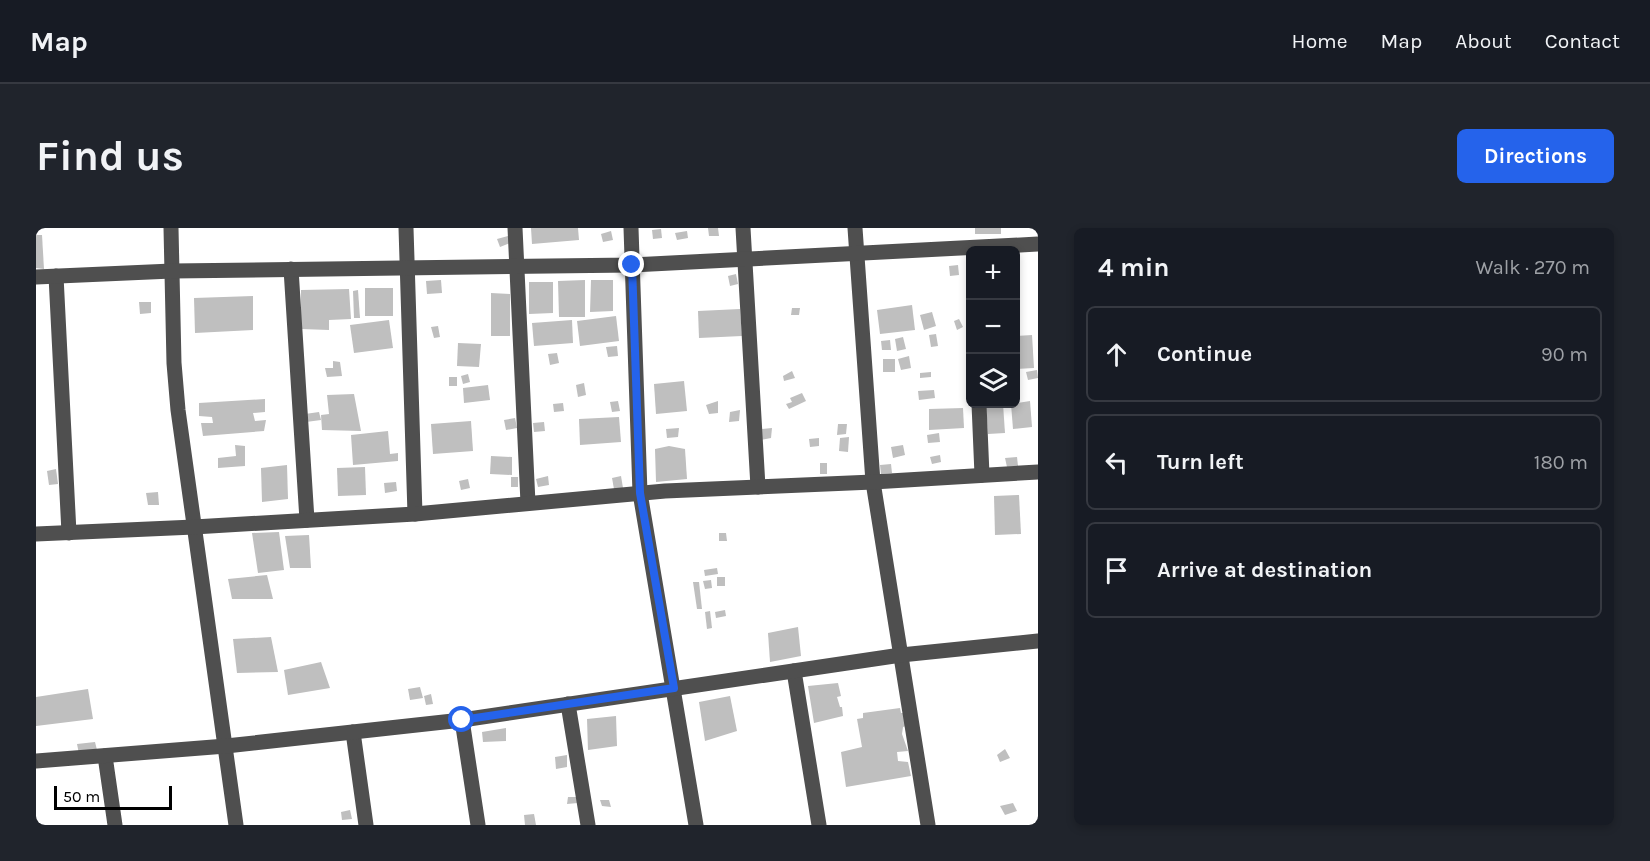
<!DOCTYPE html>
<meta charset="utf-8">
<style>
body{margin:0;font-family:Karla,sans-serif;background:#20242c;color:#f1f3f6}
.controls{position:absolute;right:18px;top:18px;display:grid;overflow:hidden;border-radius:9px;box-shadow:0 3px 9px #0003}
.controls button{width:54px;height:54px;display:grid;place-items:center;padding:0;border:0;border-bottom:2px solid #363941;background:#171b24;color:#f1f3f6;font:30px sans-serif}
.scale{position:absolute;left:18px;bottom:15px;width:118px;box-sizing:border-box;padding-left:6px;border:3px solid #000;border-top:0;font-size:16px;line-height:21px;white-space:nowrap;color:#000;-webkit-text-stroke:4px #fff;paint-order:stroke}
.stop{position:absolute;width:18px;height:18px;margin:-14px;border:4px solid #2563eb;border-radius:50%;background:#fff}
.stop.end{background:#2563eb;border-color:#fff;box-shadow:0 2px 6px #0008}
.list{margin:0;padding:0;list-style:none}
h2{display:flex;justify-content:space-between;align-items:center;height:78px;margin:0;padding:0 24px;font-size:26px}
h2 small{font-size:20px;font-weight:400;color:#9ea1a6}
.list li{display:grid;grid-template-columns:39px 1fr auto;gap:18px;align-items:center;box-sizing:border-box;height:96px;margin:0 12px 12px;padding:0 12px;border:2px solid #363941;border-radius:9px}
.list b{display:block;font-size:22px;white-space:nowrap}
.list em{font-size:20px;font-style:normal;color:#9ea1a6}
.icon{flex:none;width:33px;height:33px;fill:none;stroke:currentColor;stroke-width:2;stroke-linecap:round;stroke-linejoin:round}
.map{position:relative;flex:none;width:1002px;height:597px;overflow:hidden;border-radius:9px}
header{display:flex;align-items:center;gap:36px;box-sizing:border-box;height:84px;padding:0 30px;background:#171b24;border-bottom:2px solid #363941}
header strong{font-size:28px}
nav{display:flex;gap:33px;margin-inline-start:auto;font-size:21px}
.intro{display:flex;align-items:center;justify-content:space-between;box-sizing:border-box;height:144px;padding:0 36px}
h1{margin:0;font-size:42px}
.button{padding:15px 27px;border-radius:9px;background:#2563eb;color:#fff;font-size:21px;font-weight:700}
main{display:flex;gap:36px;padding:0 36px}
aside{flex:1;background:#171b24;border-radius:9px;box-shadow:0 3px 9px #0003}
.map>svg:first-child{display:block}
</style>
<header>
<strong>Map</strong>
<nav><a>Home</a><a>Map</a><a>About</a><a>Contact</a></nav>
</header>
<div class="intro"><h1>Find us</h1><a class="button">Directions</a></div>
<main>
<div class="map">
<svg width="1002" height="597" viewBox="0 0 1002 597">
<rect width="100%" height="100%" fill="#fff"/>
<g fill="#bfbfbf">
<path d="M 495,0 L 542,0 L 543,12 L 496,16 Z"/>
<path d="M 672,0 L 682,0 L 683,8 L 673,8 Z"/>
<rect x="939" y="0" width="26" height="6"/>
<path d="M 625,1 L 626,10 L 617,11 L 616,2 Z"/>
<path d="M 575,3 L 577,12 L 567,14 L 565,6 Z"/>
<path d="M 651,3 L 652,10 L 641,12 L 639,5 Z"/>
<path d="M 0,7 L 6,7 L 8,41 L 0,40 Z"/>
<path d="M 472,8 L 474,15 L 464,19 L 461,11 Z"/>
<path d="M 922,37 L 923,47 L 914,48 L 913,38 Z"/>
<path d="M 700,46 L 702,56 L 694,58 L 692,48 Z"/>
<path d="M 405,52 L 406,65 L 391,66 L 390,53 Z"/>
<path d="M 549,52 L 549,89 L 523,89 L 522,53 Z"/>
<path d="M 555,52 L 577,52 L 577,83 L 554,84 Z"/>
<path d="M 493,54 L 517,54 L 517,85 L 493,86 Z"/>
<rect x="329" y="60" width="28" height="28"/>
<path d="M 313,61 L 315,91 L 293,92 L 293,102 L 265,101 L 265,62 Z"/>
<path d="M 322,62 L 324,90 L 318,90 L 317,63 Z"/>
<path d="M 455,65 L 474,66 L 474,108 L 455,108 Z"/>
<path d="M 217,68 L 217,102 L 159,105 L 158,70 Z"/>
<path d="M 103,74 L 115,74 L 115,85 L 104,86 Z"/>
<path d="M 876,77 L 879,102 L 844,106 L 841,82 Z"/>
<path d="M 756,80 L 764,80 L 763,87 L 755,87 Z"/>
<path d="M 704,81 L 706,108 L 663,110 L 662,83 Z"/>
<path d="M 896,84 L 900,98 L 888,102 L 884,87 Z"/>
<path d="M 580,88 L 583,113 L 544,118 L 541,93 Z"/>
<path d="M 923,91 L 927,99 L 921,102 L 918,93 Z"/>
<path d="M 353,92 L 357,120 L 318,125 L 314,97 Z"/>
<path d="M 536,92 L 537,115 L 498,118 L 496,95 Z"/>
<path d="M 402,98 L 404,109 L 398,110 L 395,99 Z"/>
<path d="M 900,106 L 902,118 L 895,119 L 893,107 Z"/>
<path d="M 996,107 L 998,140 L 980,141 L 980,108 Z"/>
<path d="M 867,109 L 870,121 L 861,123 L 859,111 Z"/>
<path d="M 854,112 L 855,122 L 846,122 L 845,113 Z"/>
<path d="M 422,115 L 445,116 L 443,139 L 421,138 Z"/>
<path d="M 581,118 L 582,128 L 572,129 L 570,119 Z"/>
<path d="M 521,125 L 523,135 L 514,137 L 512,126 Z"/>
<path d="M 873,128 L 875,140 L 865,142 L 862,131 Z"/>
<rect x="847" y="131" width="12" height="13"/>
<path d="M 297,133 L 304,134 L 306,148 L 291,149 L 289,140 L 297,140 Z"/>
<path d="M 1001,142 L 1002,150 L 992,152 L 990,144 Z"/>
<path d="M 756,143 L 759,150 L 748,153 L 747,148 Z"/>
<path d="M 895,144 L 895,149 L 884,150 L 884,145 Z"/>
<path d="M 432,146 L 434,154 L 427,156 L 425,148 Z"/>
<rect x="413" y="149" width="8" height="9"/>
<path d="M 648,153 L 651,183 L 620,186 L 618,156 Z"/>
<path d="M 548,155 L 550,167 L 542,169 L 540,157 Z"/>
<path d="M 452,157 L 454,172 L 428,175 L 427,160 Z"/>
<path d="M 898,162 L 899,170 L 883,172 L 882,163 Z"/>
<path d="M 766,165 L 770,173 L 753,181 L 750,176 L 756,174 L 754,170 Z"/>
<path d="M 318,166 L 325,203 L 286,202 L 285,187 L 293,186 L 291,167 Z"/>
<path d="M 229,171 L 229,184 L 217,185 L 219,193 L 230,192 L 228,203 L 167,208 L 165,195 L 177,195 L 176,189 L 163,188 L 163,175 Z"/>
<path d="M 582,173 L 584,183 L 576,184 L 574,174 Z"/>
<path d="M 682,173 L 682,185 L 673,186 L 670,177 Z"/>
<path d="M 994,173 L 996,199 L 977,201 L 975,176 Z"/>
<path d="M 527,175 L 528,183 L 518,184 L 517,176 Z"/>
<path d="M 950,176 L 967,176 L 969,205 L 952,206 Z"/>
<path d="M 927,180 L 928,200 L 893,202 L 893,181 Z"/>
<path d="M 704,182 L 703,193 L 693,194 L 694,184 Z"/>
<path d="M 283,184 L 285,192 L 270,194 L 269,186 Z"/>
<path d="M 583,189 L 585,214 L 544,217 L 543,191 Z"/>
<path d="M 479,190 L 481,200 L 470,202 L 468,192 Z"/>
<path d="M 435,193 L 437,223 L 397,226 L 395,196 Z"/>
<path d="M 508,194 L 509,203 L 498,204 L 497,195 Z"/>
<path d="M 802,196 L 811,196 L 810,206 L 801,207 Z"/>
<path d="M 643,200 L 642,209 L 631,210 L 630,201 Z"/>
<path d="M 736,200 L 735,210 L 724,212 L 725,201 Z"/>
<path d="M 352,203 L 354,226 L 362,225 L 362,233 L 317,237 L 315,207 Z"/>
<path d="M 903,205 L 904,214 L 892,215 L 891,207 Z"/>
<path d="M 813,209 L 812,224 L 803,223 L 804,210 Z"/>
<path d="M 783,210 L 783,218 L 774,219 L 773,211 Z"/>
<path d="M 199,217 L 209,218 L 209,238 L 182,240 L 182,230 L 200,228 Z"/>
<path d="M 867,217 L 869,227 L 857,230 L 855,219 Z"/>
<path d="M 633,218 L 649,221 L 651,251 L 620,254 L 619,221 Z"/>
<path d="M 904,227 L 905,234 L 896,236 L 894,229 Z"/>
<path d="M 455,228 L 476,229 L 476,247 L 454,246 Z"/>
<path d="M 981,229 L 982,238 L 971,239 L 969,230 Z"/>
<rect x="784" y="235" width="7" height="11"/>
<path d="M 855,236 L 856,245 L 845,246 L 844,237 Z"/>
<path d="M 251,237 L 252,271 L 226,274 L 225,240 Z"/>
<path d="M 329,239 L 330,267 L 302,268 L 301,240 Z"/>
<path d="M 20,241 L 22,256 L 13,257 L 11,243 Z"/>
<path d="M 512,248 L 513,257 L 502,259 L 500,251 Z"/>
<path d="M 585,248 L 587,260 L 578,261 L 576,250 Z"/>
<rect x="475" y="249" width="7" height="10"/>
<path d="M 432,251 L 434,260 L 425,262 L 423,253 Z"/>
<path d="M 360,254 L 361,263 L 349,265 L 348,255 Z"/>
<path d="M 122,264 L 123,277 L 112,277 L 110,265 Z"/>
<path d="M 983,267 L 985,306 L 959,307 L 958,268 Z"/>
<path d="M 243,304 L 248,342 L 222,345 L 216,305 Z"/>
<path d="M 683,305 L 690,305 L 691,313 L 683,313 Z"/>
<path d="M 273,307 L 275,340 L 254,340 L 249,308 Z"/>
<path d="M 681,340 L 682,346 L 669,348 L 668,342 Z"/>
<path d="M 231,347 L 237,371 L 196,371 L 192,351 Z"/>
<rect x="681" y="349" width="8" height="9"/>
<path d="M 675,352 L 676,360 L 669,361 L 667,353 Z"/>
<path d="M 657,354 L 663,354 L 666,381 L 661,381 Z"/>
<path d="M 689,382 L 690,388 L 680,390 L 679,384 Z"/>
<path d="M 674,383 L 676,400 L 671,401 L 669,384 Z"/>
<path d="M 762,399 L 765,428 L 734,434 L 732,405 Z"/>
<path d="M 235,409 L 242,444 L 201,445 L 197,411 Z"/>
<path d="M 285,434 L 294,460 L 252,467 L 248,442 Z"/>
<path d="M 802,455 L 805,468 L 801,469 L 804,479 L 806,479 L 807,488 L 778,495 L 772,458 Z"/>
<path d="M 384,459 L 387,470 L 374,472 L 372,461 Z"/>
<path d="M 52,461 L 57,491 L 0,498 L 0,469 Z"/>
<path d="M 395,466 L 397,476 L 390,477 L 388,468 Z"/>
<path d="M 694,468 L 701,503 L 669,513 L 663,474 Z"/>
<path d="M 864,480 L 865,485 L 868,485 L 870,498 L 867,499 L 866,506 L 872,523 L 861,524 L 862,533 L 872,534 L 875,548 L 810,559 L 805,524 L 826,519 L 821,491 L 827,490 L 827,485 Z"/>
<path d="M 580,488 L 581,518 L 552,522 L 551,491 Z"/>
<path d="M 470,500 L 470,513 L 447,514 L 446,504 Z"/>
<path d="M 59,514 L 62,526 L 43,526 L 41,516 Z"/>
<path d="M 969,521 L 974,530 L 964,534 L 961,527 Z"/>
<path d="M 531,527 L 531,539 L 520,541 L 519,529 Z"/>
<path d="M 532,569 L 542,569 L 542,575 L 531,576 Z"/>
<path d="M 564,572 L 573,572 L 575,579 L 566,578 Z"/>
<path d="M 977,575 L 981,583 L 969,587 L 964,578 Z"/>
<path d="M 314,582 L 316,591 L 306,592 L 305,584 Z"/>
<path d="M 498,586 L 500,597 L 489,597 L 488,587 Z"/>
</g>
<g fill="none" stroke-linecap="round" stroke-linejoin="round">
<g stroke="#4f4f4f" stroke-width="15">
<path d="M 135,0 L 138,135 L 142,182 L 200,597"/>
<path d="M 370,0 L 379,286"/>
<path d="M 479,0 L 492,275"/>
<path d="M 595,0 L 604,265 L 660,597"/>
<path d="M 707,0 L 722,259"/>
<path d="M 819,0 L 837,254 L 892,597"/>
<path d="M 255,41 L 271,292"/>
<path d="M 20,48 L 33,305"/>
<path d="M 0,49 L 136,43 L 596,37 L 1002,16"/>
<path d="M 943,176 L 946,247"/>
<path d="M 0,306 L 158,299 L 379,286 L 629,263 L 837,254 L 1002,244"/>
<path d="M 758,443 L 783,597"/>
<path d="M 532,476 L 552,597"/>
<path d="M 426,492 L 442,597"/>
<path d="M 317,504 L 330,597"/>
<path d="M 69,528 L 79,597"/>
<path d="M 0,533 L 190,518 L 426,492 L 865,427 L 1002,413"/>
</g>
</g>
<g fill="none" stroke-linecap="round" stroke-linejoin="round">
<path stroke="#2563eb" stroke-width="8" d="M 426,492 L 638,460 L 604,265 L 596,37"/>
</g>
</svg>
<div class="controls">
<button>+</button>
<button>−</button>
<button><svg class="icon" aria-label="layers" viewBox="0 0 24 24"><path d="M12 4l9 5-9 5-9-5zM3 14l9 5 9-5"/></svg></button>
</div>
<div class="scale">50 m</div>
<div class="stop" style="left:426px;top:492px"></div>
<div class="stop end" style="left:596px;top:37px"></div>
</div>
<aside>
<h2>4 min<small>Walk · 270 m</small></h2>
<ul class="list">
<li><svg class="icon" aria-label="ahead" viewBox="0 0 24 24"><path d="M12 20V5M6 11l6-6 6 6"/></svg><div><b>Continue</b></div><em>90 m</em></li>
<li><svg class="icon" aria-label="left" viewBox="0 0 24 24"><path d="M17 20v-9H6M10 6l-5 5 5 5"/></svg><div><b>Turn left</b></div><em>180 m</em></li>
<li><svg class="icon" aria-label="arrive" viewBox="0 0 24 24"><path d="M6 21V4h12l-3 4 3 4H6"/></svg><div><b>Arrive at destination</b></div></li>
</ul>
</aside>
</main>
